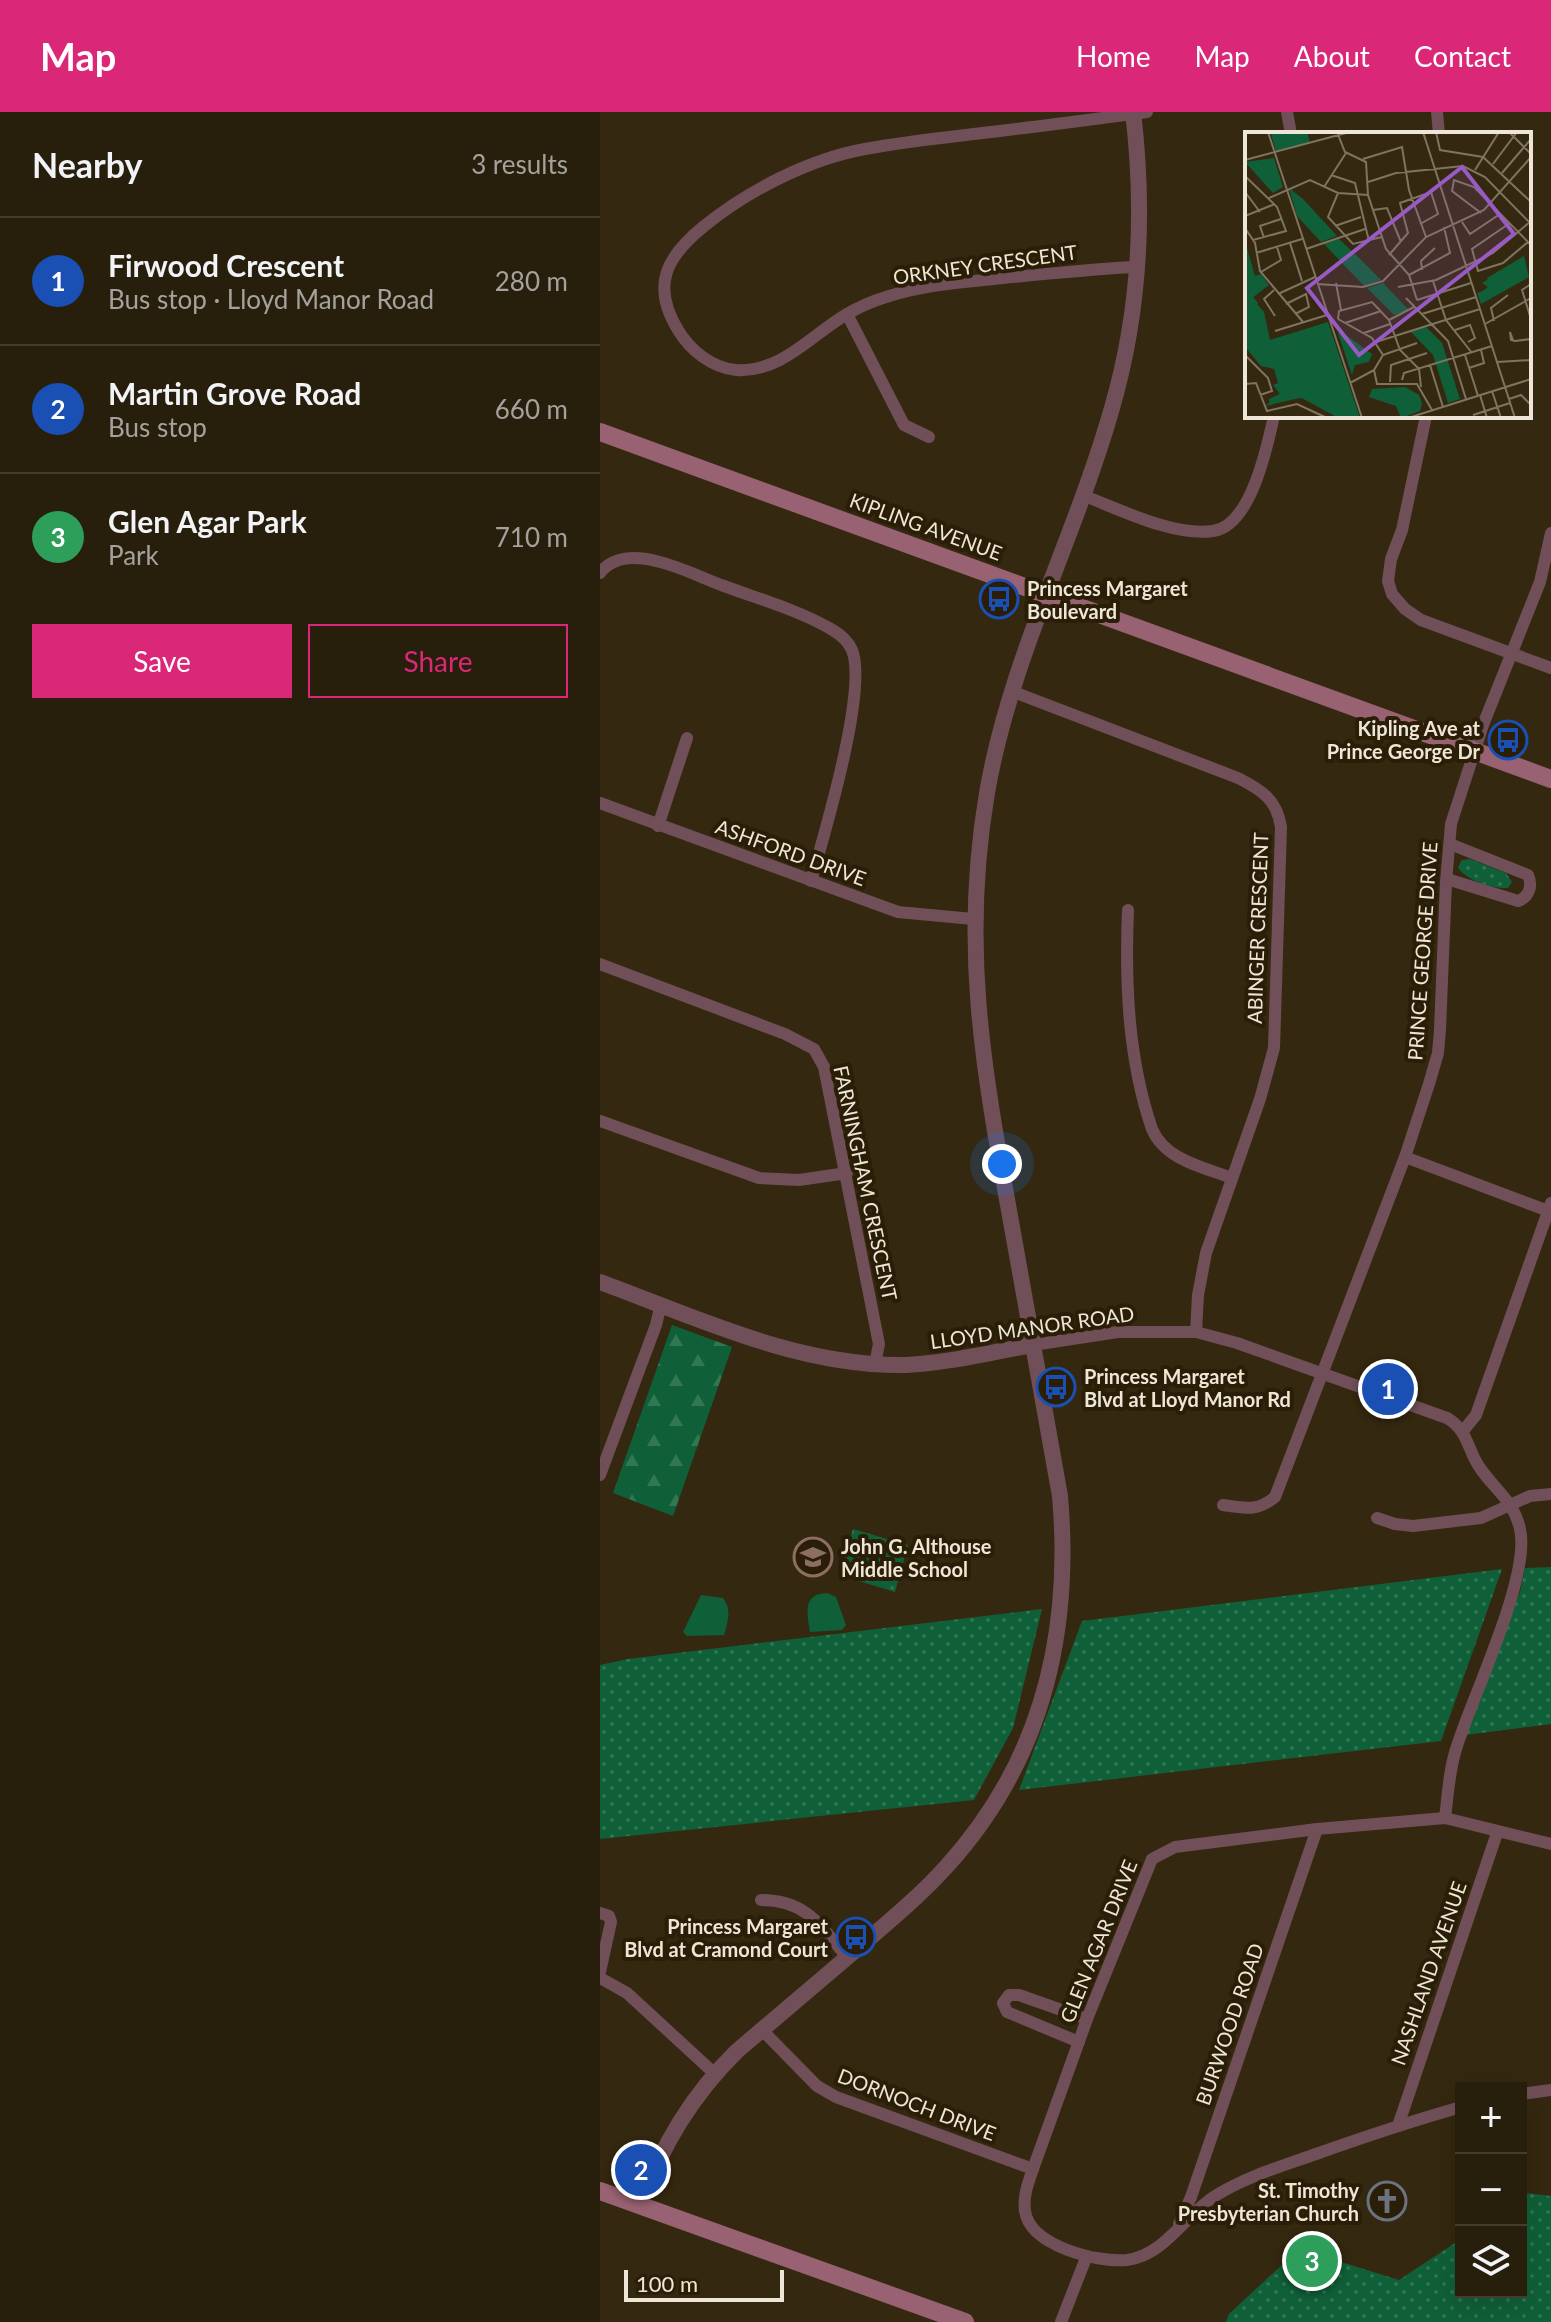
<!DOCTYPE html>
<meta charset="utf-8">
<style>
body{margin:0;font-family:Lato,sans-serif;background:#302715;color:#f1f3f6}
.controls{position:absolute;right:24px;bottom:24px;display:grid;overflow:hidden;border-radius:0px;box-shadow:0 8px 32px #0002}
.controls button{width:72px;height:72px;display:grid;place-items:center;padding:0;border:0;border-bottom:2px solid #443c2d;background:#281e0c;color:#f1f3f6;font:40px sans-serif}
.scale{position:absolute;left:24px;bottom:20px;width:160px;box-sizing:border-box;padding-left:8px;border:4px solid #eee6d7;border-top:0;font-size:22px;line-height:28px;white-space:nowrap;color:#eee6d7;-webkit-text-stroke:6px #2b1e06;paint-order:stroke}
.you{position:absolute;left:402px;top:1052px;width:28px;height:28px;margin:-20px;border:6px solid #fff;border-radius:50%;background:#1a73e8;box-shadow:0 0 0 12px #1a73e833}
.badge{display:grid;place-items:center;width:52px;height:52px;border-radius:50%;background:#db2777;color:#fff;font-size:26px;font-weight:700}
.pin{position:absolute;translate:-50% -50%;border:4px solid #fff;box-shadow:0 2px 8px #0006}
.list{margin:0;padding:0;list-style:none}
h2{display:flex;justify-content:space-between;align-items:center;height:104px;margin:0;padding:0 32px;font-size:34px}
h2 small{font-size:26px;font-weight:400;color:#a5a29d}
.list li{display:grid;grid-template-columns:52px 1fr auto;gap:24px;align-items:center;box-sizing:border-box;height:128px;padding:0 32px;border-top:2px solid #443c2d}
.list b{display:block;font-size:30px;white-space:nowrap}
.list p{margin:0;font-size:26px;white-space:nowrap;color:#a5a29d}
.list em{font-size:26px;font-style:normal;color:#a5a29d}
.actions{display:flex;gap:16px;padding:24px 32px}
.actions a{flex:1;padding:18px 0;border:2px solid #db2777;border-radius:0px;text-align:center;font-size:28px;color:#db2777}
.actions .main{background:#db2777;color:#fff}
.icon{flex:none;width:44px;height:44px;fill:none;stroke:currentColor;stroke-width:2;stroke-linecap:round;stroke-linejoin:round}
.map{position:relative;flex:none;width:951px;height:2210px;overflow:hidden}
header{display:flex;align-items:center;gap:48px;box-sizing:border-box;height:112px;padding:0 40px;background:#db2777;color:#fff}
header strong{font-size:38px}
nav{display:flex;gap:44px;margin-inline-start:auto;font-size:28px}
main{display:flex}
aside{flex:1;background:#281e0c}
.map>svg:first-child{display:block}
</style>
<header>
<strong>Map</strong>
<nav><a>Home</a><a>Map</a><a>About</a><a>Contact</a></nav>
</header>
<main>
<aside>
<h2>Nearby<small>3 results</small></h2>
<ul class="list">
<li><span class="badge" style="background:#1a4fb4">1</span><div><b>Firwood Crescent</b><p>Bus stop · Lloyd Manor Road</p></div><em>280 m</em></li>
<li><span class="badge" style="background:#1a4fb4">2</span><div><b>Martin Grove Road</b><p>Bus stop</p></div><em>660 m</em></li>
<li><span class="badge" style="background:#2e9e5b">3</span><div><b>Glen Agar Park</b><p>Park</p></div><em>710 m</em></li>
</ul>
<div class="actions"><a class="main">Save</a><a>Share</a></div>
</aside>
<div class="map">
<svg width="951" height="2210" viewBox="0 0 951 2210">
<defs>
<pattern id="grass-dots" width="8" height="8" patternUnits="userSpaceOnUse" patternTransform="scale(2)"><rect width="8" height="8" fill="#0f6038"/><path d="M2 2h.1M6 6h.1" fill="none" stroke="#327754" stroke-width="1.8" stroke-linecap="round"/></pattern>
<pattern id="forest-firs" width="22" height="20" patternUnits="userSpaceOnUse" patternTransform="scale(2)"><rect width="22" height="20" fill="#0f6038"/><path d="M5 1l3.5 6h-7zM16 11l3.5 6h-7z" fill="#327754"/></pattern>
</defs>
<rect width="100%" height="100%" fill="#352810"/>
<g fill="url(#grass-dots)">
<path d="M 870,747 L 906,761 L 912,770 L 908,776 C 894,777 864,768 858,755 L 862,748 Z"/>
<path d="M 253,1417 L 308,1433 L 295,1480 L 239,1463 Z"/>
<path d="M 951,1455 L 951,1612 L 865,1623 L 920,1480 L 925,1456 Z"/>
<path d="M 902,1457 L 841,1629 L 419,1678 L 482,1509 Z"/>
<path d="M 442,1497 L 413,1616 L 374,1688 L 0,1727 L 0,1553 L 28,1547 Z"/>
<path d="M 925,2081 L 951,2084 L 951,2210 L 626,2210 L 629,2202 L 699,2137 L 799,2168 L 861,2127 L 861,2180 L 921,2180 L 921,2083 Z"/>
</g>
<path fill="url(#forest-firs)" d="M 72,1213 L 132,1235 L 73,1404 L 13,1381 Z"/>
<g fill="#0f6038">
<path d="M 261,1423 L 298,1433 L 293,1450 L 257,1440 Z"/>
<path d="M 255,1445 L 292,1455 L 287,1472 L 250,1462 Z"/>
<path d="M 227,1481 L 236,1485 L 246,1513 L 242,1518 L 210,1520 C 207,1501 202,1482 227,1481 Z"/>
<path d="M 101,1483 L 123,1486 C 132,1498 128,1509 124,1523 L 87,1524 L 83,1520 Z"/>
</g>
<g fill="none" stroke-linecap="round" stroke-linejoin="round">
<g stroke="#714f59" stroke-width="12">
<path d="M 687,0 L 691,22"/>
<path d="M 837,0 L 839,22"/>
<path d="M 538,155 C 500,156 461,161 423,164 C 378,169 329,171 286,185 C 273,189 259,195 247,202 C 211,223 181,261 136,258 C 112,256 90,238 78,218 C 51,174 66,145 103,115 C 147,79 209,47 265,37 C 307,29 349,25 391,20 C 443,14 495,7 547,0"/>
<path d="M 247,202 L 304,313 L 329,325"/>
<path d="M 826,304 L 802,418 L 791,447 L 788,469 L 792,482 L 805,497 L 821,508 L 951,556"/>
<path d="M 482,383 C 519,397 574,425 613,419 C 651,414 667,335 674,304"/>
<path d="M 0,461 C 13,444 36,444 56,449 C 79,454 102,466 124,474 C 159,487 198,498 231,517 C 240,522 248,529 252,538 C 268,578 224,723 211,769"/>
<path d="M 411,579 L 638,666 C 662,678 677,688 681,715 L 674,936 L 660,987 L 606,1141 L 598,1183 L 596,1220"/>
<path d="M 0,691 L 298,800 L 373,807"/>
<path d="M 58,714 L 87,626"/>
<path d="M 847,767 L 918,789 C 929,785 933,774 928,763 L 850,732"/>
<path d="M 528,798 C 525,871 528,947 552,1017 C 565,1048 603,1055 632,1066"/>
<path d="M 0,852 L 185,922 L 214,937 L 224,955 L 279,1232 L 275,1252"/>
<path d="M 0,1009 L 159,1066 L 199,1068 L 247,1061"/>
<path d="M 805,1045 L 951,1100"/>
<path d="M 433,1233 L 518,1220 L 596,1220 L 637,1231 L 847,1306 C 869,1319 867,1338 880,1356 C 895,1378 914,1389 920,1417 C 931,1464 873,1583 857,1634 C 849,1657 848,1683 845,1706"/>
<path d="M 863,1319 L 876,1303 L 951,1091"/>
<path d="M 0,1363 L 56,1213 L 61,1192"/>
<path d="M 623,1393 C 645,1396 657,1400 675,1385 L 805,1045 L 829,972 L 838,941 L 840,918 L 846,770 L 851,712 L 883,613 L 940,470 L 951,421"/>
<path d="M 777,1406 L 795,1412 L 813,1414 L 881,1406 L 930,1384 L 951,1382"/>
<path d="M 161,1788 C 206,1788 220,1813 247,1845"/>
<path d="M 0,1801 L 9,1804 L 11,1810 L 0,1860"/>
<path d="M 0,1866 L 27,1881 L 114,1961"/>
<path d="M 161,1917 L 217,1974 L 236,1985 L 433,2057"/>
<path d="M 479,1930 L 407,1900 L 403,1891 L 409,1883 L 419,1883 L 487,1907"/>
<path d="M 921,1982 L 951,1978"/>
<path d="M 861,1995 C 812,2009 764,2025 716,2042 C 682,2054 645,2065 615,2084 C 585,2103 565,2143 527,2148 C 498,2151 430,2134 425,2099 C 423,2084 428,2071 433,2057 L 487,1907 L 552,1747 L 575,1735 L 717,1717 L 845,1706 L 951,1732"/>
<path d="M 798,2014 L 897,1721"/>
<path d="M 579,2112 L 591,2085 L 717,1717"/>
<path d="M 461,2210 L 486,2146"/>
</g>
<g stroke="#714f59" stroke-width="16">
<path d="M 0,1170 C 98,1206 199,1255 306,1253 C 349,1251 391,1240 433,1233"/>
<path d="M 39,2093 C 63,2033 91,1984 137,1939 C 177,1905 217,1871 257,1837 C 288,1810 319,1785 346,1755 C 441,1651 472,1522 460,1384 C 444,1291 427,1198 410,1104 C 383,955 361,833 387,681 C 410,547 475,426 512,296 C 540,199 545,100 533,0"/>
</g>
<g stroke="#996272" stroke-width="18">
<path d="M 0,320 L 951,667"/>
<path d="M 0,2079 L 365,2210"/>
</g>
</g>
<defs>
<g id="bus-ring" transform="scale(2)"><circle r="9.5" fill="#2b1e06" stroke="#1a4fb4" stroke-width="1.5"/><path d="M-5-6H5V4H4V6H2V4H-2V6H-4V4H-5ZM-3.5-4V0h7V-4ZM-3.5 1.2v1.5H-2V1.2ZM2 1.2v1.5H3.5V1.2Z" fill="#1a4fb4"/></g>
<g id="school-ring" transform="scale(2)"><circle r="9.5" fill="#2b1e06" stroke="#8d6e63" stroke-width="1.5"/><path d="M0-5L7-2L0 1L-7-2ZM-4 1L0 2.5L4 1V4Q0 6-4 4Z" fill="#8d6e63"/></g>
<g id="church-ring" transform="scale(2)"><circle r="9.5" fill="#2b1e06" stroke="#6b7280" stroke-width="1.5"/><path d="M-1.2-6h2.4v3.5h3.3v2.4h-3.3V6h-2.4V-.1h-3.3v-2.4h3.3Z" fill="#6b7280"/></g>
</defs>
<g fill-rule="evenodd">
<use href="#bus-ring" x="399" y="487"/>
<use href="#bus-ring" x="908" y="628"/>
<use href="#bus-ring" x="456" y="1275"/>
<use href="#school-ring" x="213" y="1445"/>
<use href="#bus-ring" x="256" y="1825"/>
<use href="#church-ring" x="787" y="2089"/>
</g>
<g text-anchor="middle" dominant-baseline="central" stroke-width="8" stroke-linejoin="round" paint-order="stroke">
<g font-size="20" fill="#eee6d7" stroke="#2b1e06">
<text transform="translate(385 152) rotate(-8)">ORKNEY CRESCENT</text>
<text transform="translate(326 414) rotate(20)">KIPLING AVENUE</text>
<text transform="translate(191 740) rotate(20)">ASHFORD DRIVE</text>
<text transform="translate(657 816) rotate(-88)">ABINGER CRESCENT</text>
<text transform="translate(822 839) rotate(-86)">PRINCE GEORGE DRIVE</text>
<text transform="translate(266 1071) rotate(78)">FARNINGHAM CRESCENT</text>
<text transform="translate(432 1215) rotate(-8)">LLOYD MANOR ROAD</text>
<text transform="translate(498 1829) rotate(-68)">GLEN AGAR DRIVE</text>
<text transform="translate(828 1861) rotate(-71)">NASHLAND AVENUE</text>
<text transform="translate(629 1912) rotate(-71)">BURWOOD ROAD</text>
<text transform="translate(317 1992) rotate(21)">DORNOCH DRIVE</text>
</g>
<g font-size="20" font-weight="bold" fill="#eee6d7" stroke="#2b1e06" text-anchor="start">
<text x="427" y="476">Princess Margaret<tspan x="427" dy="23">Boulevard</tspan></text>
<text x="880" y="616" text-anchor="end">Kipling Ave at<tspan x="880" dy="23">Prince George Dr</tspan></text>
<text x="484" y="1264">Princess Margaret<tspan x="484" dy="23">Blvd at Lloyd Manor Rd</tspan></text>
<text x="241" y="1434">John G. Althouse<tspan x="241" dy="23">Middle School</tspan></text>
<text x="228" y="1814" text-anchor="end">Princess Margaret<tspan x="228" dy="23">Blvd at Cramond Court</tspan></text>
<text x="759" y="2078" text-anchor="end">St. Timothy<tspan x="759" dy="23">Presbyterian Church</tspan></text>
</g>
</g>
<g transform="translate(645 20)">
<rect width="286" height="286" fill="#352810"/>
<path d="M 62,0 L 65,11 L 31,20 L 26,2 ZM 29,26 L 38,55 L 28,61 L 0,30 ZM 44,56 L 58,67 L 92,104 L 76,110 L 52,84 ZM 94,107 L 110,122 L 136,148 L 119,154 L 79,112 ZM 0,109 L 10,144 L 16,142 L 24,153 L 7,166 L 19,180 L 25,208 L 83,190 L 115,286 L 87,286 L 90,282 L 77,270 L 59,265 L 20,274 L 35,262 L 28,253 L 33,251 L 29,237 L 0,209 ZM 279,124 L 284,145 L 236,172 L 232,161 L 245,157 L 242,146 ZM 138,151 L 164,178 L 149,183 L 122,156 ZM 181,195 L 197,211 L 215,267 L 203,271 L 188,223 L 166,200 ZM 97,200 L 127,222 L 124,230 L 110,233 L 107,243 L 93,201 Z" fill="#0f6038"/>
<path d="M 265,135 L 271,148 L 236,168 L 233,162 L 243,155 L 237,151 ZM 17,147 L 23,153 L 8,165 L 13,171 L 8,179 L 25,208 L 33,206 L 37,212 L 64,199 L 66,203 L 86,202 L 89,212 L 69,207 L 61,214 L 35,216 L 18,205 L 0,183 L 0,154 ZM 0,196 L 31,221 L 70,224 L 90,270 L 101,279 L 90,268 L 80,237 L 89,259 L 102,253 L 111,275 L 105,281 L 115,286 L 90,284 L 53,264 L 25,273 L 24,267 L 35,262 L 33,254 L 40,260 L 60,244 L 16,234 L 1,216 ZM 160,255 L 174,263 L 177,271 L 175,279 L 156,286 L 151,274 L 124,265 L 127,257 Z" fill="#0f6038"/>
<path fill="none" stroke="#7f7460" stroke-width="2" d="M 23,0 L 117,286M 92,0 L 100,20 L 121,30 L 123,63 L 141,117 L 164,143 L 172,168M 178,0 L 270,286M 191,0 L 195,18 L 238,25 L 286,70M 264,0 L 286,22M 118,27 L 157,15 L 164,58 L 181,105M 0,28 L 105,0M 248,32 L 272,0M 230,38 L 254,0M 257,41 L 286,7M 86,43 L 110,51 L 124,109M 0,44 L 32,75 L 41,99 L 8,108M 123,50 L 151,41 L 218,34 L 240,45 L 286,92M 79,55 L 101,21M 0,60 L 15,80M 93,61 L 83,85 L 108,112 L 137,105M 24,66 L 65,48 L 93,61 L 123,63M 128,78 L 142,76 L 156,110M 236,81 L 207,59 L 209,48 L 229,55 L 286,113M 0,84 L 30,72M 217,90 L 225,102 L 255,82M 265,91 L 227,117 L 233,139 L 258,131 L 283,110M 90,94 L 116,85M 0,96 L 10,111 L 15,139 L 58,190M 19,106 L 15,94 L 36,87M 45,111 L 57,149M 61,117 L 120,97M 11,121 L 57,107M 144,123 L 163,101 L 155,71 L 186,60 L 193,82 L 175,92M 177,138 L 176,129 L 190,116M 16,140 L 36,128 L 32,115M 164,143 L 205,121 L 199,95M 188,149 L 201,188 L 227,221M 91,151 L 96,178M 72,152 L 118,155 L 138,149 L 181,105 L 239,78 L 286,25M 286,152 L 277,158 L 286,187M 153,155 L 191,148 L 248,121 L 286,89M 29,158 L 19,167 L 30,184M 33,162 L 70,145M 161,166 L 203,209 L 221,267M 172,168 L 226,151M 41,172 L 61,162 L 64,175 L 50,182M 177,182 L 231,165M 93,187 L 127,206 L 138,223 L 129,238 L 132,252 L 172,252 L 187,278M 93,187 L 94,179 L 127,170 L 144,188 L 155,218 L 174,237 L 176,255M 144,188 L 169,175M 249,189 L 246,176 L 263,163M 100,191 L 136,179M 240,192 L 286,166M 210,198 L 225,193 L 230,206 L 223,210M 30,199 L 82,183M 119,201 L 145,192M 268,208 L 265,200 L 266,208 L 270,209 L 286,207M 131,210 L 235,177M 0,223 L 23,246 L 27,259 L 15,263M 138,223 L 172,211M 220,223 L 233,264M 252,230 L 286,228M 185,233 L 198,275M 224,236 L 239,231 L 236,218M 157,248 L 159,241 L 247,214M 145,250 L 146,233 L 182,221M 105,251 L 129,238M 0,252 L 11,251 L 22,279 L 52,272 L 82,286M 247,259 L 256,286M 235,263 L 242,286M 264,267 L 276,263 L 286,273M 228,283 L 265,271M 163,286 L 286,247"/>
<path fill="#985ac5" fill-opacity="0.15" stroke="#985ac5" stroke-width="4" d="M 217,35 L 269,102 L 114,223 L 62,156 Z"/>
<rect width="286" height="286" fill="none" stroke="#eee6d7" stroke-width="4"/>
</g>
</svg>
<div class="controls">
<button>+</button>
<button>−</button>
<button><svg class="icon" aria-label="layers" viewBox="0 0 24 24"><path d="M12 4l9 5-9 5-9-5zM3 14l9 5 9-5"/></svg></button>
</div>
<div class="scale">100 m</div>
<div class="you"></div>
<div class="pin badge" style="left:788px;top:1277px;background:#1a4fb4">1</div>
<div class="pin badge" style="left:41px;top:2058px;background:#1a4fb4">2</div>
<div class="pin badge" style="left:712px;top:2149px;background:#2e9e5b">3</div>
</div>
</main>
